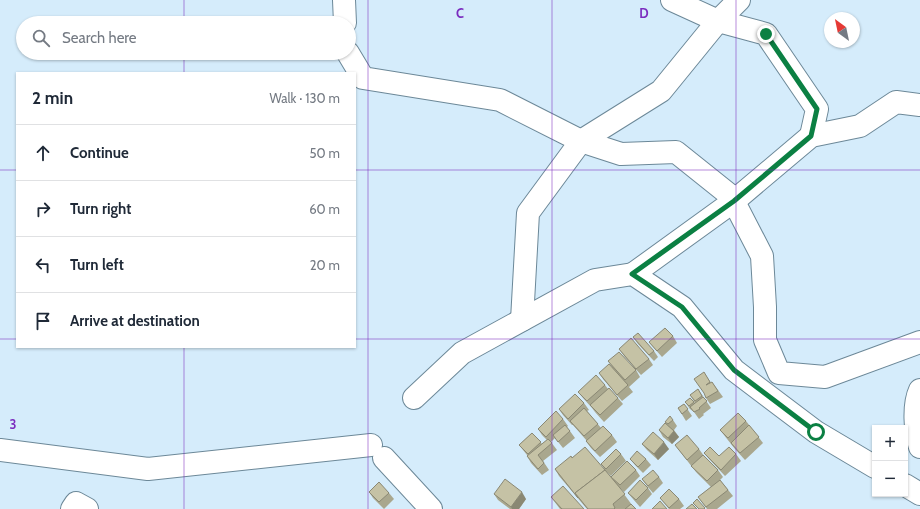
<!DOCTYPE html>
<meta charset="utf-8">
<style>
body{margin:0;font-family:Cabin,sans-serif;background:#f2f2f3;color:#1f2937}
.controls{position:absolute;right:12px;bottom:12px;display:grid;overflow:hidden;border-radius:0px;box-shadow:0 1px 3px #0004}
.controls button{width:36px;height:36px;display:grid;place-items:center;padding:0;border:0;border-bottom:1px solid #e0e1e3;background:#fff;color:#1f2937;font:20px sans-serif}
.compass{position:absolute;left:824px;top:12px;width:36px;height:36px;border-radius:50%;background:#fff;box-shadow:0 1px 3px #0004;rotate:327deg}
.stop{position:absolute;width:12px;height:12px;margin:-9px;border:3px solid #0b8043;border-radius:50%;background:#fff}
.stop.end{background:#0b8043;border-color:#fff;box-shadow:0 1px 4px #0008}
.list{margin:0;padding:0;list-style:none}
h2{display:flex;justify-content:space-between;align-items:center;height:52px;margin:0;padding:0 16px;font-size:17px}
h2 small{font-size:13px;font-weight:400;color:#747a83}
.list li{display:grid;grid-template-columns:26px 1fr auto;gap:12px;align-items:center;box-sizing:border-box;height:56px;padding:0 16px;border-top:1px solid #e0e1e3}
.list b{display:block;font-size:15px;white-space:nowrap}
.list em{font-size:13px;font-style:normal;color:#747a83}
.icon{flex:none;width:22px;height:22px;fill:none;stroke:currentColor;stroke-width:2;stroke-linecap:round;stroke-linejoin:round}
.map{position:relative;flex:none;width:920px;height:509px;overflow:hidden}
.search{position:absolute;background:#fff;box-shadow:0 1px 3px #0004;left:16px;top:16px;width:340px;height:44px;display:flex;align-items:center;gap:10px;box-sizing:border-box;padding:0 14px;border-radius:22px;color:#747a83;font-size:15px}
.panel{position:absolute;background:#fff;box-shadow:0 1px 3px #0004;left:16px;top:72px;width:340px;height:276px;border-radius:0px}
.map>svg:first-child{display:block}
</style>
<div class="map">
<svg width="920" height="509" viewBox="0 0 920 509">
<rect width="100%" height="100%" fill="#d5ecfb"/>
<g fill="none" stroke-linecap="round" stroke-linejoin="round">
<g stroke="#6c8898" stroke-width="24">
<g id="minor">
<path d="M 344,0 L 345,23"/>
<path d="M 672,0 L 718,21 L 766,34 L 817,109 L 811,136"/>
<path d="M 348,53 L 363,78 L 500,100 L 581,141 L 621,154 L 676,152 L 731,196 L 762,256 L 765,307 L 765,340 L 779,373 L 825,377 L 920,342"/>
<path d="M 633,274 L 734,201 L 811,136 L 860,126 L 896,102 L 920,105"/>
<path d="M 522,320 L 528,213 L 581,141 L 661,91 L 718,21 L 739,0"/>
<path d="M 920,390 C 913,405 915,432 920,447"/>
<path d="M 414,398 L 462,353 L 595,280 L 633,274 L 682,307 L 734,370 L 816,432 L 875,467"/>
<path d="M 0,450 L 148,469 L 371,445"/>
<path d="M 384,458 L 431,509"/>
<path d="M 905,485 L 920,494"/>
<path d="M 72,509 L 76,503 L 87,509"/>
</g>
</g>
<use href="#minor" stroke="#fff" stroke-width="22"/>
</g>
<g fill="#a9a78e">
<path d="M 673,336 L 677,343 L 662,357 L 654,348 L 649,342 Z"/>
<path d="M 633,337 L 654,351 L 658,357 L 654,361 L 638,344 Z"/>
<path d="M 619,349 L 649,359 L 653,365 L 641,375 L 624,356 Z"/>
<path d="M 608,361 L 636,370 L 640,377 L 629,387 L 625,382 L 633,392 L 622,401 L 603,379 L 599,373 L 612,367 Z"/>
<path d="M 704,372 L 711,383 L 712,382 L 723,397 L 710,404 L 706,398 Z"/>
<path d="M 605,385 L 608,389 L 618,398 L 623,404 L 604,422 L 595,412 L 592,408 L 583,398 L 578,392 Z"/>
<path d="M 698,389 L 711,408 L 703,414 L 704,415 L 699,419 L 694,412 L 690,409 L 685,402 L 690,398 L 695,403 L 690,395 Z"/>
<path d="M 584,403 L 589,410 L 587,411 L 601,428 L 612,435 L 617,442 L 600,457 L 591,448 L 586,441 L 587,441 L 573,425 L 572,425 L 563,415 L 559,409 Z"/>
<path d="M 684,404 L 692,416 L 686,421 L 678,408 Z"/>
<path d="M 563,419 L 568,426 L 567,427 L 575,438 L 563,448 L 555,438 L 551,442 L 557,450 L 543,461 L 549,470 L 542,475 L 531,463 L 527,456 L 527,455 L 519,445 L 532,433 L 542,444 L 547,440 L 542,435 L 538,429 Z"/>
<path d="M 673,420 L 677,426 L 674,430 L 679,437 L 672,444 L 663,437 L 659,430 L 668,426 L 665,422 Z"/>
<path d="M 746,421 L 763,443 L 745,460 L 735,449 L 720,430 Z"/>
<path d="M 642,444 L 669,449 L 658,460 L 647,450 Z"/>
<path d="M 675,445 L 699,449 L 704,456 L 718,470 L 723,477 L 720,480 L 733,496 L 717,509 L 707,509 L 698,497 L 711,487 L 696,472 Z"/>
<path d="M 704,453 L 719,456 L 736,454 L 741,461 L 725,476 L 709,459 Z"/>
<path d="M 621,454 L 626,461 L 611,476 L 606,471 L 611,477 L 636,470 L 640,476 L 624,492 L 618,486 L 632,505 L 636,509 L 587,509 L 559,476 L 555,469 L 572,458 L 605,470 L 601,464 Z"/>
<path d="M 630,459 L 646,459 L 651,465 L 643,473 L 635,465 Z"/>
<path d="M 659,477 L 663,483 L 653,493 L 647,486 L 642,479 Z"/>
<path d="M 648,488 L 652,494 L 640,507 L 633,499 L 628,493 Z"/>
<path d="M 369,492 L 389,493 L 394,499 L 384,509 L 373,498 Z"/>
<path d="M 494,494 L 526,499 L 519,509 L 510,509 L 498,500 Z"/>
<path d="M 551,497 L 584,509 L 560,509 Z"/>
<path d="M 660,498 L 679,499 L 684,506 L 680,509 L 669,509 L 665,504 Z"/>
</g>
<g fill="#8a8874">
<path d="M 674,431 L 679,437 L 672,444 L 668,438 Z"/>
<path d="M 664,442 L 669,449 L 658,460 L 654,454 Z"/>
<path d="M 522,492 L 526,499 L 519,509 L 512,509 L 511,507 Z"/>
</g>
<g fill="#c5c2a5" stroke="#8a8874">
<path d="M 665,328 L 673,336 L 657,351 L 649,342 Z"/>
<path d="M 638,333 L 654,351 L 649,355 L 633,337 Z"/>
<path d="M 631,338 L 649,359 L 636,369 L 619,349 Z"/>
<path d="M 619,352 L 636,370 L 625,380 L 608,361 Z"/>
<path d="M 609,364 L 628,385 L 617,395 L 599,373 Z"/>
<path d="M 704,372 L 710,382 L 706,385 L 712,382 L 718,391 L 706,398 L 704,393 L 694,379 Z"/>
<path d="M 596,375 L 605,385 L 587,401 L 578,392 Z"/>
<path d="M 609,388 L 618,398 L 600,415 L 590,405 Z"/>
<path d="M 698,389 L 702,396 L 695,401 L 690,395 Z"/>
<path d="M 575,394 L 584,403 L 568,419 L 559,409 Z"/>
<path d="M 703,397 L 707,401 L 699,408 L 700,409 L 694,412 L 690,407 Z"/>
<path d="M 690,398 L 694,402 L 689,406 L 685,402 Z"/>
<path d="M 684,404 L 688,409 L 682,414 L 678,408 Z"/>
<path d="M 584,408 L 598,424 L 584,436 L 570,421 Z"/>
<path d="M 556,411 L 563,419 L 546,437 L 538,429 Z"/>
<path d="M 738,413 L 746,421 L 728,438 L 720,430 Z"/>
<path d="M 670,416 L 673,420 L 668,424 L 665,422 Z"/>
<path d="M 665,423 L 674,431 L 668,438 L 659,430 Z"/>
<path d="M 565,425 L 570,431 L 558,442 L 553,435 Z"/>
<path d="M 749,425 L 759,437 L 740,453 L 731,443 Z"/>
<path d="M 603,426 L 612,435 L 595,451 L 586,441 Z"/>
<path d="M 653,432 L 664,442 L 654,454 L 642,444 Z"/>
<path d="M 532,433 L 541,442 L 528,454 L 519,445 Z"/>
<path d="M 687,435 L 699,449 L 687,460 L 675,445 Z"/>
<path d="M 548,439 L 552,443 L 538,455 L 544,463 L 538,469 L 527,456 Z"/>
<path d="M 585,447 L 605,470 L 575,493 L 578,498 L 555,469 L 571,456 L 572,458 Z"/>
<path d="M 710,447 L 719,456 L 729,447 L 736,454 L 721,470 L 704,453 Z"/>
<path d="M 616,449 L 621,454 L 606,469 L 601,464 Z"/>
<path d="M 637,451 L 646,459 L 638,467 L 630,459 Z"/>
<path d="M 703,455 L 718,470 L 707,481 L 691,466 Z"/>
<path d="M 627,461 L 636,470 L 620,485 L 611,477 Z"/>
<path d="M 605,470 L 625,494 L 613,504 L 615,508 L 614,509 L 588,509 L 575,493 Z"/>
<path d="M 653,470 L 659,477 L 648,486 L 642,479 Z"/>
<path d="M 505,479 L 522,492 L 511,507 L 494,494 Z"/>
<path d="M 640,480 L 648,488 L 636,500 L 628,493 Z"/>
<path d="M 720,480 L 728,490 L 706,507 L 698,497 Z"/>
<path d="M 379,482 L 389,493 L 379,502 L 369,492 Z"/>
<path d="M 563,486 L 584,509 L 562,509 L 551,497 Z"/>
<path d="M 669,489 L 679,499 L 669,508 L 660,498 Z"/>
<path d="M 697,499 L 705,508 L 704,509 L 699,509 L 693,503 Z"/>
<path d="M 660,501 L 667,509 L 652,509 Z"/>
<path d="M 631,504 L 636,509 L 625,509 Z"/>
<path d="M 692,504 L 697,509 L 686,509 Z"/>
</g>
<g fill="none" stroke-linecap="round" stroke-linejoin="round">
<path stroke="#0b8043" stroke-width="5" d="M 766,34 L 817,109 L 811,136 L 734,201 L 632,274 L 682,307 L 734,370 L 816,432"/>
</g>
<path fill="none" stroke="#7b2cbf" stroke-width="1" stroke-opacity="0.55" d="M 184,0 L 184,23M 368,0 L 368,509M 552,0 L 552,509M 736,0 L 736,509M 184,53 L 184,73M 0,170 L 17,170M 355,170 L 920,170M 0,339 L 17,339M 355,339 L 920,339M 184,347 L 184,509"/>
<g font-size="13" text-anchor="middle" font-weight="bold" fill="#7b2cbf" stroke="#d5ecfb" stroke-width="3" stroke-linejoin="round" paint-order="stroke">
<text x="460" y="18">C</text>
<text x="644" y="18">D</text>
<text x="13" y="429">3</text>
</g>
</svg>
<div class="controls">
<button>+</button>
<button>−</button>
</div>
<svg class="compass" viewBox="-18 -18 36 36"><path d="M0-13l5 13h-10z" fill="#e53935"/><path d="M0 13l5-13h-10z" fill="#747a83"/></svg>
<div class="stop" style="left:816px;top:432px"></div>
<div class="stop end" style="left:766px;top:34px"></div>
<div class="search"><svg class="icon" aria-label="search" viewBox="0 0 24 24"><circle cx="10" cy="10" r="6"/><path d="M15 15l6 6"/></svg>Search here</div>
<section class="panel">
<h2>2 min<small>Walk · 130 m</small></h2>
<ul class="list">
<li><svg class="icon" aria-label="ahead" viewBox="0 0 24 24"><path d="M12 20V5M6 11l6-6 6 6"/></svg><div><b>Continue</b></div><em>50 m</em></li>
<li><svg class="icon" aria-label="right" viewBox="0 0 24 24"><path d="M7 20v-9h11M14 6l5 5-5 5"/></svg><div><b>Turn right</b></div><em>60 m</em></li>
<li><svg class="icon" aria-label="left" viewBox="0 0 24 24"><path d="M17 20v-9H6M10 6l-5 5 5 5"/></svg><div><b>Turn left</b></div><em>20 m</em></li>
<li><svg class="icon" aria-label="arrive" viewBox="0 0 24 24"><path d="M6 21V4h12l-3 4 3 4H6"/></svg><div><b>Arrive at destination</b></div></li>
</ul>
</section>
</div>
